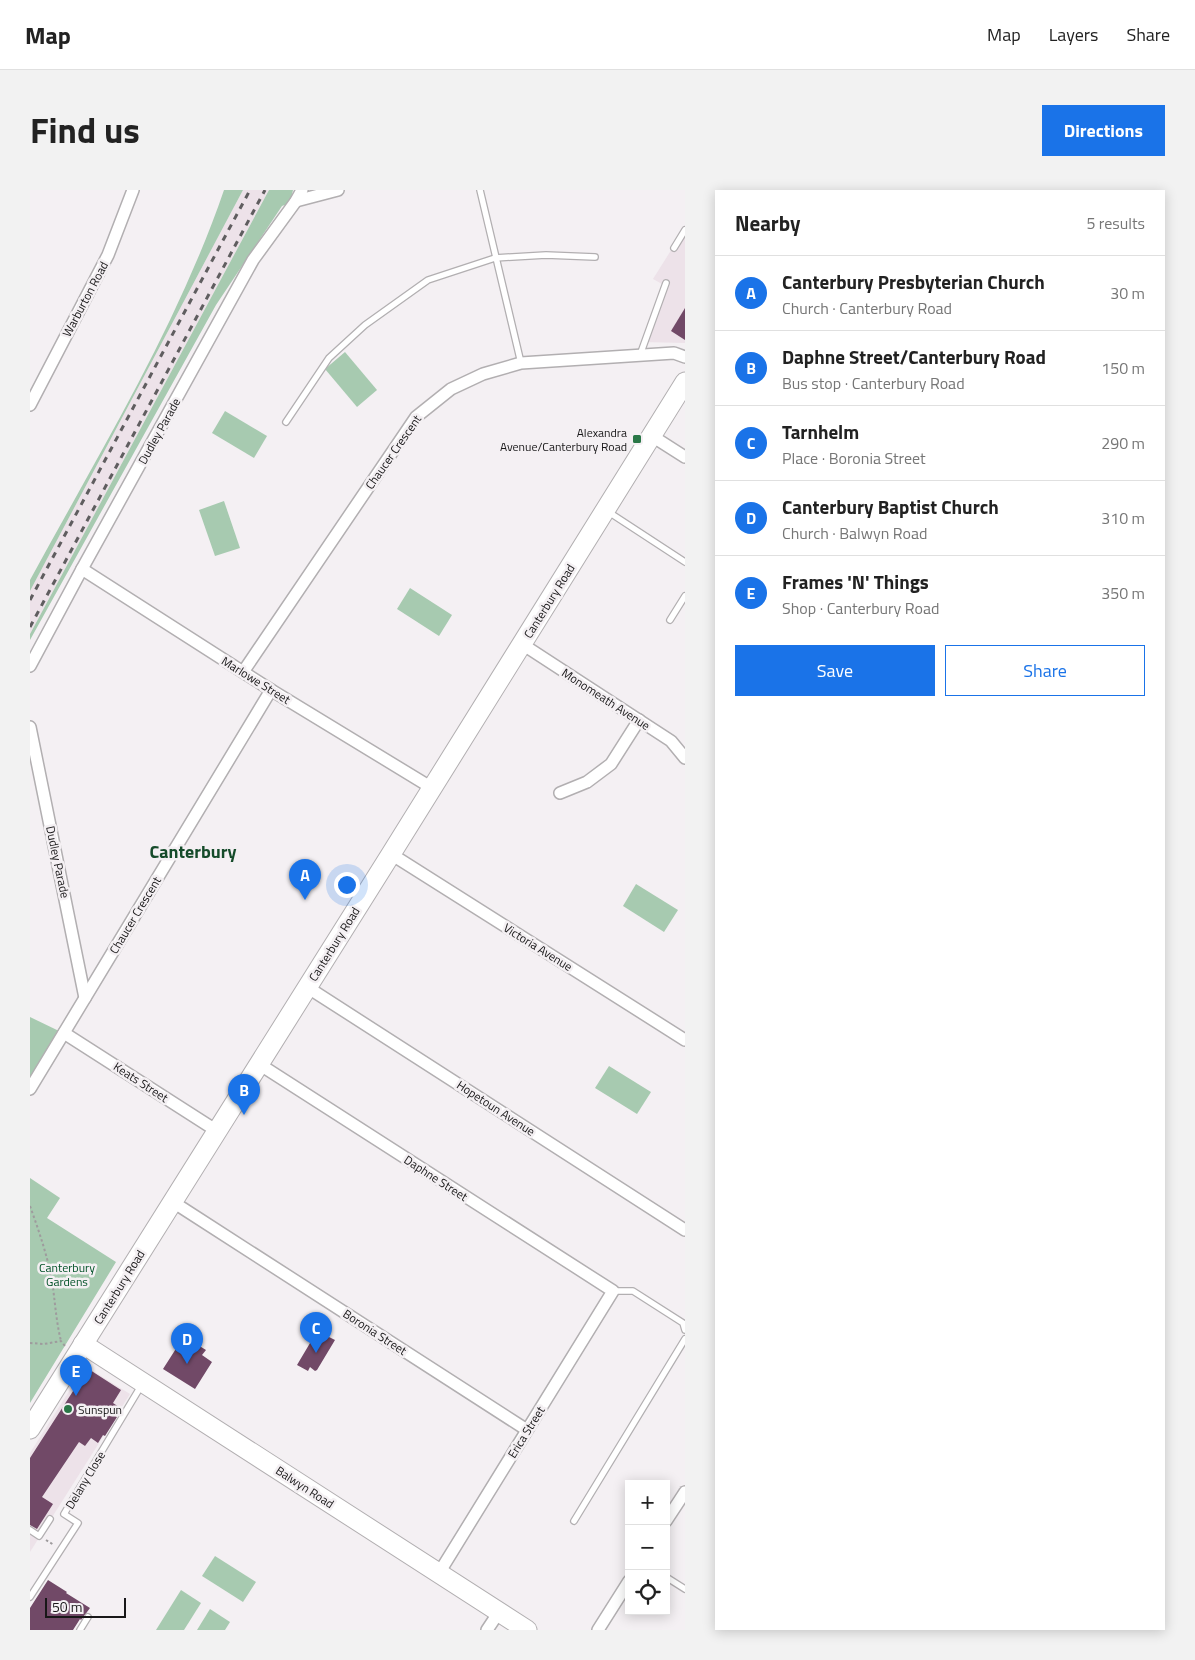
<!DOCTYPE html>
<meta charset="utf-8">
<style>
body{margin:0;font-family:"Titillium Web",sans-serif;background:#f2f2f2;color:#222}
.controls{position:absolute;right:15px;bottom:15px;display:grid;overflow:hidden;border-radius:0px;box-shadow:0 2px 12px #0003}
.controls button{width:45px;height:45px;display:grid;place-items:center;padding:0;border:0;border-bottom:1px solid #e0e0e0;background:#fff;color:#222;font:25px sans-serif}
.scale{position:absolute;left:15px;bottom:12px;width:81px;box-sizing:border-box;padding-left:5px;border:2px solid #181718;border-top:0;font-size:14px;line-height:18px;white-space:nowrap;color:#181718;-webkit-text-stroke:4px #f4f0f3;paint-order:stroke}
.you{position:absolute;left:316px;top:694px;width:18px;height:18px;margin:-12px;border:4px solid #fff;border-radius:50%;background:#1a73e8;box-shadow:0 0 0 8px #1a73e833}
.badge{display:grid;place-items:center;width:32px;height:32px;border-radius:50%;background:#1a73e8;color:#fff;font-size:16px;font-weight:700}
.pin{position:absolute;translate:-50% -41px;filter:drop-shadow(0 1px 2px #0008)}
.pin::after{content:'';position:absolute;top:26px;width:18px;height:15px;background:inherit;clip-path:polygon(0 0,100% 0,50% 100%)}
.list{margin:0;padding:0;list-style:none}
h2{display:flex;justify-content:space-between;align-items:center;height:65px;margin:0;padding:0 20px;font-size:21px}
h2 small{font-size:16px;font-weight:400;color:#767676}
.list li{display:grid;grid-template-columns:32px 1fr auto;gap:15px;align-items:center;box-sizing:border-box;height:75px;padding:0 20px;border-top:1px solid #e0e0e0}
.list b{display:block;font-size:19px;white-space:nowrap}
.list p{margin:0;font-size:16px;white-space:nowrap;color:#767676}
.list em{font-size:16px;font-style:normal;color:#767676}
.actions{display:flex;gap:10px;padding:15px 20px}
.actions a{flex:1;padding:11px 0;border:1px solid #1a73e8;border-radius:0px;text-align:center;font-size:18px;color:#1a73e8}
.actions .main{background:#1a73e8;color:#fff}
.icon{flex:none;width:28px;height:28px;fill:none;stroke:currentColor;stroke-width:2;stroke-linecap:round;stroke-linejoin:round}
.map{position:relative;flex:none;width:655px;height:1440px;overflow:hidden;border-radius:0px}
header{display:flex;align-items:center;gap:30px;box-sizing:border-box;height:70px;padding:0 25px;background:#fff;border-bottom:1px solid #e0e0e0}
header strong{font-size:24px}
nav{display:flex;gap:28px;margin-inline-start:auto;font-size:18px}
.intro{display:flex;align-items:center;justify-content:space-between;box-sizing:border-box;height:120px;padding:0 30px}
h1{margin:0;font-size:35px}
.button{padding:12px 22px;border-radius:0px;background:#1a73e8;color:#fff;font-size:18px;font-weight:700}
main{display:flex;gap:30px;padding:0 30px}
aside{flex:1;background:#fff;border-radius:0px;box-shadow:0 2px 12px #0003}
.map>svg:first-child{display:block}
</style>
<header>
<strong>Map</strong>
<nav><a>Map</a><a>Layers</a><a>Share</a></nav>
</header>
<div class="intro"><h1>Find us</h1><a class="button">Directions</a></div>
<main>
<div class="map">
<svg width="655" height="1440" viewBox="0 0 655 1440">
<rect width="100%" height="100%" fill="#f4f0f3"/>
<g fill="#ede2e9">
<path d="M 213,0 L 239,0 L 0,444 L 0,401 Z"/>
<path d="M 655,38 L 655,153 L 611,152 L 632,94 L 623,89 Z"/>
<path d="M 55,1176 L 100,1204 L 0,1362 L 0,1263 Z"/>
</g>
<g fill="#a7cab0">
<path d="M 194,0 L 213,0 L 0,401 L 0,390 C 69,263 147,137 194,0 Z"/>
<path d="M 239,0 L 263,0 L 260,13 L 252,16 L 186,115 L 0,450 L 0,444 Z"/>
<path d="M 315,162 L 347,200 L 327,217 L 295,179 Z"/>
<path d="M 195,221 L 237,246 L 224,268 L 182,243 Z"/>
<path d="M 194,311 L 210,358 L 185,366 L 169,320 Z"/>
<path d="M 380,398 L 422,425 L 409,446 L 367,419 Z"/>
<path d="M 606,694 L 648,720 L 634,742 L 593,716 Z"/>
<path d="M 0,827 L 29,841 L 0,887 Z"/>
<path d="M 579,876 L 621,902 L 607,924 L 565,898 Z"/>
<path d="M 0,988 L 30,1008 L 17,1028 L 86,1072 L 0,1213 Z"/>
<path d="M 185,1366 L 226,1392 L 213,1412 L 172,1386 Z"/>
<path d="M 151,1400 L 171,1413 L 154,1440 L 126,1440 Z"/>
<path d="M 180,1419 L 200,1432 L 195,1440 L 167,1440 Z"/>
</g>
<g fill="#714967">
<path d="M 655,118 L 655,150 L 641,141 Z"/>
<path d="M 156,1143 L 165,1148 L 163,1152 L 176,1160 L 172,1165 L 182,1172 L 165,1199 L 133,1179 Z"/>
<path d="M 297,1146 L 305,1150 L 287,1180 L 285,1181 L 280,1177 L 278,1181 L 267,1175 L 283,1148 L 295,1149 Z"/>
<path d="M 60,1180 L 91,1200 L 83,1213 L 89,1217 L 84,1225 L 87,1227 L 75,1246 L 73,1245 L 68,1253 L 61,1248 L 55,1256 L 49,1252 L 12,1307 L 23,1314 L 7,1339 L 0,1335 L 0,1268 L 56,1181 Z"/>
<path d="M 18,1390 L 37,1402 L 36,1403 L 60,1418 L 51,1430 L 50,1429 L 43,1440 L 0,1440 L 0,1418 Z"/>
</g>
<g fill="none" stroke-linecap="round" stroke-linejoin="round">
<g stroke="#b2afb1" stroke-width="8">
<g id="lane">
<path d="M 450,0 L 491,173"/>
<path d="M 644,58 L 655,40"/>
<path d="M 610,165 L 636,93"/>
<path d="M 256,232 L 299,168 L 335,135 L 398,90 L 465,68 L 516,65 L 565,67"/>
<path d="M 577,321 L 655,372"/>
<path d="M 640,430 L 655,406"/>
<path d="M 583,1101 L 603,1101 L 653,1133 L 655,1140"/>
<path d="M 544,1331 L 655,1149"/>
<path d="M 0,1340 L 9,1346 L 20,1329"/>
<path d="M 636,1387 L 655,1399"/>
<path d="M 0,1407 L 48,1333 L 34,1324 L 111,1196"/>
<path d="M 50,1440 L 58,1427"/>
</g>
</g>
<g stroke="#b2afb1" stroke-width="14">
<g id="street">
<path d="M 266,11 L 308,0"/>
<path d="M 0,215 L 78,65 L 103,0"/>
<path d="M 622,246 L 655,267"/>
<path d="M 52,379 L 241,500 L 402,598"/>
<path d="M 492,454 L 641,551 L 655,568"/>
<path d="M 0,476 L 52,379 L 223,70 L 266,11 L 272,0"/>
<path d="M 213,482 L 386,227 L 421,199 L 453,184 L 491,173 L 644,163 L 655,167"/>
<path d="M 0,537 L 55,808"/>
<path d="M 530,603 L 557,592 L 581,574 L 609,530"/>
<path d="M 361,664 L 655,850"/>
<path d="M 277,797 L 655,1040"/>
<path d="M 34,843 L 187,941"/>
<path d="M 229,874 L 583,1101 L 409,1383"/>
<path d="M 0,899 L 241,500"/>
<path d="M 143,1012 L 497,1240"/>
<path d="M 636,1331 L 655,1302"/>
<path d="M 457,1440 L 469,1422"/>
<path d="M 568,1440 L 599,1391"/>
</g>
</g>
<g stroke="#b2afb1" stroke-width="21">
<g id="primary">
<path d="M 53,1154 L 497,1440"/>
<path d="M 0,1239 L 361,664 L 655,192"/>
</g>
</g>
<g stroke="#9e9b9d" stroke-width="2" stroke-dasharray="2.5 2.5" stroke-linecap="butt">
<path d="M 0,1016 C 9,1041 17,1065 22,1090 C 25,1111 26,1131 31,1151"/>
<path d="M 0,1153 L 14,1154 L 31,1151 L 35,1156"/>
<path d="M 16,1350 L 24,1355"/>
</g>
<use href="#lane" stroke="#fff" stroke-width="5.5"/>
<use href="#street" stroke="#fff" stroke-width="11"/>
<use href="#primary" stroke="#fff" stroke-width="19"/>
<g stroke="#5f5d5f" stroke-width="3" stroke-dasharray="6 6" stroke-linecap="butt">
<path d="M 0,410 L 220,0"/>
<path d="M 0,437 L 235,0"/>
</g>
</g>
<g fill="#2a7747" stroke="#f4f0f3" stroke-width="2">
<rect x="602" y="244" width="10" height="10" rx="2.5"/>
<circle cx="38" cy="1219" r="5"/>
</g>
<g text-anchor="middle" dominant-baseline="central" stroke-width="5" stroke-linejoin="round" paint-order="stroke">
<g font-size="12" fill="#181718" stroke="#f4f0f3">
<text transform="translate(55 109) rotate(-62)">Warburton Road</text>
<text transform="translate(129 241) rotate(-61)">Dudley Parade</text>
<text transform="translate(363 262) rotate(-55)">Chaucer Crescent</text>
<text transform="translate(519 411) rotate(-58)">Canterbury Road</text>
<text transform="translate(226 490) rotate(32)">Marlowe Street</text>
<text transform="translate(576 509) rotate(33)">Monomeath Avenue</text>
<text transform="translate(28 672) rotate(78)">Dudley Parade</text>
<text transform="translate(105 725) rotate(-59)">Chaucer Crescent</text>
<text transform="translate(304 754) rotate(-58)">Canterbury Road</text>
<text transform="translate(508 757) rotate(32)">Victoria Avenue</text>
<text transform="translate(111 892) rotate(33)">Keats Street</text>
<text transform="translate(466 918) rotate(33)">Hopetoun Avenue</text>
<text transform="translate(406 988) rotate(33)">Daphne Street</text>
<text transform="translate(89 1097) rotate(-58)">Canterbury Road</text>
<text transform="translate(345 1142) rotate(33)">Boronia Street</text>
<text transform="translate(496 1242) rotate(-58)">Erica Street</text>
<text transform="translate(55 1290) rotate(-59)">Delany Close</text>
<text transform="translate(275 1297) rotate(33)">Balwyn Road</text>
</g>
<g font-size="12" fill="#181718" stroke="#f4f0f3" text-anchor="end">
<text x="597" y="242">Alexandra<tspan x="597" dy="14">Avenue/Canterbury Road</tspan></text>
<text x="48" y="1219" text-anchor="start">Sunspun</text>
</g>
<g font-size="12" fill="#005127" stroke="#f4f0f3">
<text x="37" y="1077">Canterbury<tspan x="37" dy="14">Gardens</tspan></text>
</g>
<g font-size="18" font-weight="bold" fill="#154b2a" stroke="#f4f0f3">
<text x="163" y="661">Canterbury</text>
</g>
</g>
</svg>
<div class="controls">
<button>+</button>
<button>−</button>
<button><svg class="icon" aria-label="locate" viewBox="0 0 24 24"><circle cx="12" cy="12" r="6"/><path d="M12 2v4M12 18v4M2 12h4M18 12h4"/></svg></button>
</div>
<div class="scale">50 m</div>
<div class="you"></div>
<div class="pin badge" style="left:275px;top:710px">A</div>
<div class="pin badge" style="left:214px;top:925px">B</div>
<div class="pin badge" style="left:286px;top:1163px">C</div>
<div class="pin badge" style="left:157px;top:1174px">D</div>
<div class="pin badge" style="left:46px;top:1206px">E</div>
</div>
<aside>
<h2>Nearby<small>5 results</small></h2>
<ul class="list">
<li><span class="badge">A</span><div><b>Canterbury Presbyterian Church</b><p>Church · Canterbury Road</p></div><em>30 m</em></li>
<li><span class="badge">B</span><div><b>Daphne Street/Canterbury Road</b><p>Bus stop · Canterbury Road</p></div><em>150 m</em></li>
<li><span class="badge">C</span><div><b>Tarnhelm</b><p>Place · Boronia Street</p></div><em>290 m</em></li>
<li><span class="badge">D</span><div><b>Canterbury Baptist Church</b><p>Church · Balwyn Road</p></div><em>310 m</em></li>
<li><span class="badge">E</span><div><b>Frames 'N' Things</b><p>Shop · Canterbury Road</p></div><em>350 m</em></li>
</ul>
<div class="actions"><a class="main">Save</a><a>Share</a></div>
</aside>
</main>
